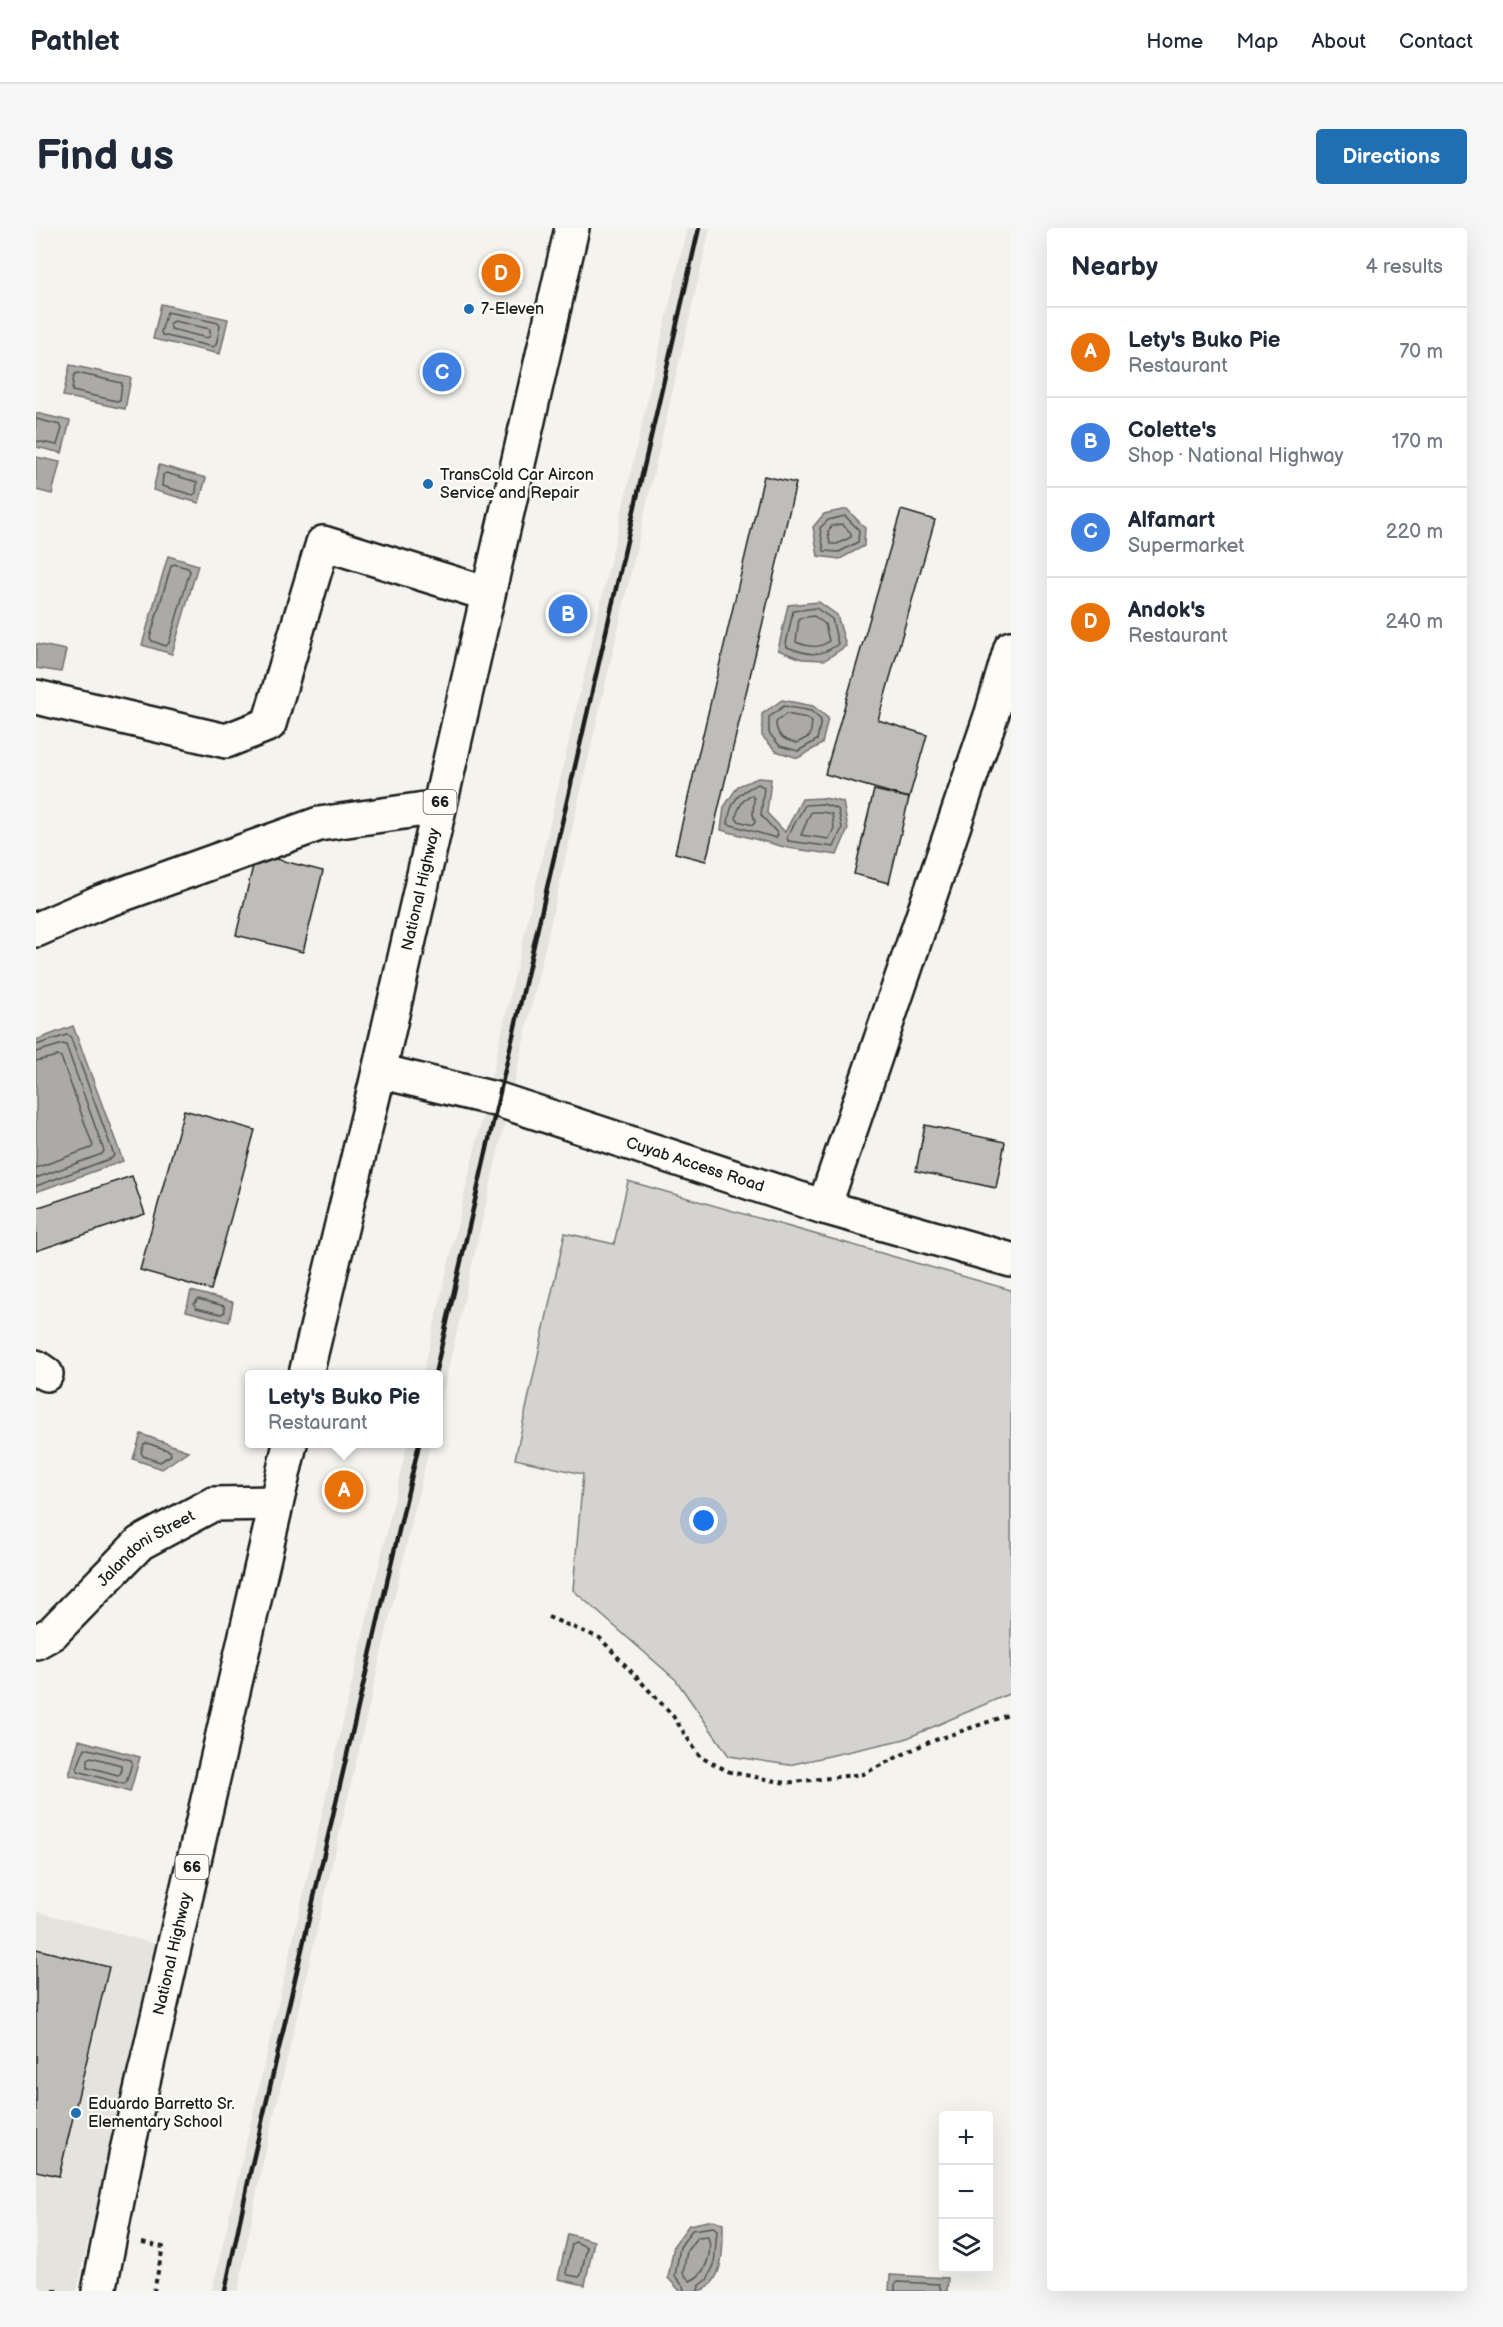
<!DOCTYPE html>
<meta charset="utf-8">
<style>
body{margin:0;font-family:"Balsamiq Sans",sans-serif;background:#f6f6f7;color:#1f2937}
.controls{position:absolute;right:18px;bottom:18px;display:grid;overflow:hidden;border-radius:6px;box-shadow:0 6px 24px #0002}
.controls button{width:54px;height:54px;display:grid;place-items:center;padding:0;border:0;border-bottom:2px solid #e0e1e3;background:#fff;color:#1f2937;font:30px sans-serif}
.you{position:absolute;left:668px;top:1293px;width:21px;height:21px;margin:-15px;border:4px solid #fff;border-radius:50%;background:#1a73e8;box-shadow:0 0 0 9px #1a73e833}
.badge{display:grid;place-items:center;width:39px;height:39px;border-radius:50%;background:#1f6fb2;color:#fff;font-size:20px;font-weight:700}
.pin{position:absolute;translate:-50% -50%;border:3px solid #fff;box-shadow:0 2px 6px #0006}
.popup{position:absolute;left:209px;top:1142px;width:198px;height:78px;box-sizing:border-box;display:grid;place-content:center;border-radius:6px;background:#fff;filter:drop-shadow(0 2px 4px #0005);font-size:20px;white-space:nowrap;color:#747a83}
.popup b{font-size:22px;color:#1f2937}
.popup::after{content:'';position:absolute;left:50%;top:100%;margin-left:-12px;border:12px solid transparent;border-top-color:#fff}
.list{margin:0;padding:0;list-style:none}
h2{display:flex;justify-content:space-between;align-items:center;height:78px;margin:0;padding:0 24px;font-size:26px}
h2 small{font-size:20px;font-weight:400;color:#747a83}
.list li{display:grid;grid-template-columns:39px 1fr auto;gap:18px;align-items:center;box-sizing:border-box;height:90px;padding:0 24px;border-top:2px solid #e0e1e3}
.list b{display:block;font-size:22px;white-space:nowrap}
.list p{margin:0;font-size:20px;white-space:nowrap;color:#747a83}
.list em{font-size:20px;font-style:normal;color:#747a83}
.icon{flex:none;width:33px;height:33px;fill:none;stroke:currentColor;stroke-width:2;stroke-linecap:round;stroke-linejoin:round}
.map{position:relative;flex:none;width:975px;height:2063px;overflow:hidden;border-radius:6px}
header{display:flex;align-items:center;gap:36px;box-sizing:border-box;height:84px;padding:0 30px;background:#fff;border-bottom:2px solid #e0e1e3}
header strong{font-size:28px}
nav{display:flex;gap:33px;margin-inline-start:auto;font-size:21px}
.intro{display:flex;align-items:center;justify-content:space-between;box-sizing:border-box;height:144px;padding:0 36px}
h1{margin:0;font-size:42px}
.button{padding:15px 27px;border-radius:6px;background:#1f6fb2;color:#fff;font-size:21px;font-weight:700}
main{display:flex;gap:36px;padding:0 36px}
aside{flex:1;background:#fff;border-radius:6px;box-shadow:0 6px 24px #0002}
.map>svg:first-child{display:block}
</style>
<header>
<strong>Pathlet</strong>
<nav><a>Home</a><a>Map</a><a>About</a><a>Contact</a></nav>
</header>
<div class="intro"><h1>Find us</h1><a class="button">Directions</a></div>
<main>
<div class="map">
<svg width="975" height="2063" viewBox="0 0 975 2063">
<rect width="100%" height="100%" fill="#f4f3ee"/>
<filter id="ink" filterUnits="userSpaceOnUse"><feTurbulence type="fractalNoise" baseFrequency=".0167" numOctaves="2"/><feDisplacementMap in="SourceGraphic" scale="12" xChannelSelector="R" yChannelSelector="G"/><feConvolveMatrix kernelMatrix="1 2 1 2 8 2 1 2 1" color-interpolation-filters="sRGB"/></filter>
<g filter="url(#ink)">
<g fill="#e4e3de">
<path d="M 651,0 L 674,0 L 403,1181 L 403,1146 L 387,1146 Z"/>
<path d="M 371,1216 L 394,1216 L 224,1947 L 202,2063 L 176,2063 Z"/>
<path d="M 0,1683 L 119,1716 L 41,2063 L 0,2063 Z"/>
</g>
<path fill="#d4d3cf" stroke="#787876" stroke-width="1.5" d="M 592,953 L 975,1062 L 975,1465 L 869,1511 L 753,1537 L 693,1528 L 640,1452 L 537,1362 L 547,1246 L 479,1231 L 529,1005 L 578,1016 Z"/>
<g fill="#abaaa6" stroke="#72716f" stroke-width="1.5">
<path d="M 125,76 L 192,91 L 184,126 L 117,111 Z"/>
<path d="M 34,137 L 95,150 L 89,181 L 27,168 Z"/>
<path d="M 0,185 L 34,193 L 26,225 L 0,219 Z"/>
<path d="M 0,229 L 24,234 L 16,266 L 0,262 Z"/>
<path d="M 123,237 L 170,250 L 163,275 L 117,262 Z"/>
<path d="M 811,281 L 829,300 L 828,318 L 804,331 L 782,328 L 777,299 L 788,286 Z"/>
<path d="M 132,328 L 162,337 L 136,426 L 106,417 Z"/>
<path d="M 783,374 L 801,387 L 810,418 L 789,432 L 766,431 L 742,422 L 752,377 Z"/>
<path d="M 0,416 L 30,422 L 25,444 L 0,440 Z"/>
<path d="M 746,472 L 777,478 L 792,490 L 786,516 L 762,530 L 740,523 L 726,508 L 726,486 Z"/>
<path d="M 722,550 L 735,551 L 731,585 L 749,604 L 766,571 L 788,570 L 807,574 L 812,601 L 801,627 L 752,620 L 685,602 L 688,579 L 702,558 Z"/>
<path d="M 37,798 L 87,933 L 0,964 L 0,812 Z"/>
<path d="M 155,1063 L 197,1074 L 193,1094 L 150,1083 Z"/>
<path d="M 105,1206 L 152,1223 L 126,1241 L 97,1231 Z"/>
<path d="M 43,1512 L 104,1529 L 94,1564 L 33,1547 Z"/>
<path d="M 677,1992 L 687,1996 C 687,2017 689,2056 663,2063 C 658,2063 650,2063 644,2063 L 632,2050 L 638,2017 L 653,1997 Z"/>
<path d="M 532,2006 L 558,2013 L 549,2057 L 522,2051 Z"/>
<path d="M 854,2047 L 912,2050 L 911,2063 L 853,2063 Z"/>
</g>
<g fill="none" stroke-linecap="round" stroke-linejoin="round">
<g stroke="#555553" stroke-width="1.5">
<path d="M 131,84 L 183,95 L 184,98 L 180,117 L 177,119 L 126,107 L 125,104 Z"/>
<path d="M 138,93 L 174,101 L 174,108 L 171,110 L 135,101 L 134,95 Z"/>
<path d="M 41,145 L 86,155 L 84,172 L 81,173 L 36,163 L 38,147 Z"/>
<path d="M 0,191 L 24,197 L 26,200 L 21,217 L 0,213"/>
<path d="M 130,245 L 161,254 L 160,265 L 157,267 L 126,258 L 127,247 Z"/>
<path d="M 809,288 L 823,302 L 822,314 L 803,324 L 788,323 L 784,300 L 792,292 Z"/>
<path d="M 806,296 L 815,305 L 815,309 L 801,316 L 794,316 L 792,303 L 796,298 Z"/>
<path d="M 138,336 L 152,340 L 154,343 L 133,415 L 130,418 L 116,413 L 114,410 L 135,338 Z"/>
<path d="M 780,380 L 796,391 L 802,416 C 783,430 772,427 751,419 L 750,416 L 757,383 Z"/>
<path d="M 778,388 L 789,396 L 793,413 C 783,421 772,419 760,414 L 763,390 Z"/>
<path d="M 748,478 L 775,483 L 785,492 L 781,512 L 762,523 L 744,518 L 733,505 L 733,489 Z"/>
<path d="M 750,486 L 771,490 L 776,494 L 774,508 L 761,515 C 748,512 740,508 740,494 Z"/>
<path d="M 722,556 L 728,559 L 725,587 L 742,606 L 740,610 L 692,596 C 694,574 702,564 722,556 Z"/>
<path d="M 715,567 L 718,570 L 717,586 L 719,594 L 717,597 L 702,593 L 700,590 C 701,582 707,570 715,567 Z"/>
<path d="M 787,576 L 802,581 L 806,600 L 798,619 L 752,613 L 751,609 L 769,577 Z"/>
<path d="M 775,584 L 786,584 L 796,586 L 798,600 L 793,611 L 765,607 Z"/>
<path d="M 0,817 L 31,807 L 34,808 L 78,927 L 76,930 L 0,958"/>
<path d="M 0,824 L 27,816 L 30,817 L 68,923 L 66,926 L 0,950"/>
<path d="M 0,833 L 22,828 L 25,829 L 57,918 L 55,920 L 0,940"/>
<path d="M 162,1071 L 188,1078 L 189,1084 L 185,1086 L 160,1080 L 158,1076 Z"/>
<path d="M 111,1215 L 134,1223 L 135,1227 L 124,1234 L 107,1228 L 105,1224 L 108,1216 Z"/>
<path d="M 49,1520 L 95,1532 L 96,1535 L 90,1555 L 87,1556 L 42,1543 L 41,1540 Z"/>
<path d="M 55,1529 L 85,1537 L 85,1545 L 82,1547 L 52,1539 L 52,1531 Z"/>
<path d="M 672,2008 C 677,2025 670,2047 654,2053 L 647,2045 L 651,2023 L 661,2009 Z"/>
<path d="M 539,2014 L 551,2019 L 545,2047 L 543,2049 L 532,2047 L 530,2045 L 536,2016 Z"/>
<path d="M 648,2063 L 647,2058 L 639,2048 L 644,2019 L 656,2002 L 677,1999 L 681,2002 L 678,2037 L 671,2052 L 663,2058 L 662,2063"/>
<path d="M 859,2063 L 859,2056 L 862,2054 L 903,2056 L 905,2063"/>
</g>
</g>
<g fill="#bebdba" stroke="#1c1c1c" stroke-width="1.5">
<path d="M 728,248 L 760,255 L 670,633 L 639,625 Z"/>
<path d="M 865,282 L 899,292 L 842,492 L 891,507 L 873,570 L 789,546 Z"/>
<path d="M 838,562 L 873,570 L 853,655 L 818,646 Z"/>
<path d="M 220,626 L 287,643 L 267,724 L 200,707 Z"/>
<path d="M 148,882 L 219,902 L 175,1062 L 104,1042 Z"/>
<path d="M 889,897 L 969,914 L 960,960 L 880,943 Z"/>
<path d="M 96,948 L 109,986 L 0,1023 L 0,980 Z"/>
<path d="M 0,1721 L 73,1739 L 23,1948 L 0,1943 Z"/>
</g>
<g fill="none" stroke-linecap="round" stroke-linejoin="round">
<g stroke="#1c1c1c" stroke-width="38">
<g id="minor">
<path d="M 0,469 L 190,513 L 233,496 L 287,315 L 452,366"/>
<path d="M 0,702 L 62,675 L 283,596 L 403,579"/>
<path id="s1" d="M 343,843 L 463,872 L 788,979 L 975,1032"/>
<path d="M 788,979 L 956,485 L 975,420"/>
<path d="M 0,1139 L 10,1146"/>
<path id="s2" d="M 0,1414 L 16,1405 L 104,1315 L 177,1276 L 240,1275"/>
</g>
</g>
<g stroke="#1c1c1c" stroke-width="38">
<g id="major">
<path id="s3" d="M 270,1146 L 343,843 L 536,0"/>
<path id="s4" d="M 63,2063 L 91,1923 L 254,1216"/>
</g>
</g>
<g stroke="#1c1c1c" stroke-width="4" stroke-dasharray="4.5 4.5" stroke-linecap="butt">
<path d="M 512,1389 L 564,1410 L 637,1488 L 664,1529 L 694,1544 L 750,1555 L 827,1546 L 888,1516 L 975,1486"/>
<path d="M 106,2015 L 127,2019 L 118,2063"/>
<path d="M 17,2063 L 23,2063"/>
</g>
<use href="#minor" stroke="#fdfcf7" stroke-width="33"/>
<use href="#major" stroke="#fdfcf7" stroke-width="33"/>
<g stroke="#1c1c1c" stroke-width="4.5">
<path d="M 399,1146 L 663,0"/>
<path d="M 189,2063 L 214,1945 L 383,1216"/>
</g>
</g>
</g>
<g fill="#1f6fb2" stroke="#fdfcf7" stroke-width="2">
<circle cx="433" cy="81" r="6"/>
<circle cx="392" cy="256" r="6"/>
<circle cx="40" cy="1885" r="6"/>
</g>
<g text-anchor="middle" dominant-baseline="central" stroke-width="4.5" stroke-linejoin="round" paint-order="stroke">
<g fill="#fdfcf7" stroke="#605f5e" stroke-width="1.5">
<rect x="387.5" y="562" width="33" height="24" rx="4.5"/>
<rect x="139.5" y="1627" width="33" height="24" rx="4.5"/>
</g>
<g font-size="15" font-weight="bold" fill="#1c1c1c">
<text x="404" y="574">66</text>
<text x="156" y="1639">66</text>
</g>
<g font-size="16" fill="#1c1c1c" stroke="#fdfcf7" text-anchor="start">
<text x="445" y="81">7-Eleven</text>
<text x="404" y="247">TransCold Car Aircon<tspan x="404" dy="18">Service and Repair</tspan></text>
<text x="52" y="1876">Eduardo Barretto Sr.<tspan x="52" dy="18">Elementary School</tspan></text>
</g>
<g font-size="16" fill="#1c1c1c" stroke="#fdfcf7">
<text stroke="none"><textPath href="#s3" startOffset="498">National Highway</textPath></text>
<text stroke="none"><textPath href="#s1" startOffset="330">Cuyab Access Road</textPath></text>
<text stroke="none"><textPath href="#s2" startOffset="146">Jalandoni Street</textPath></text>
<text stroke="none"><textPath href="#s4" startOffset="345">National Highway</textPath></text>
</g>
</g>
</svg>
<div class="controls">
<button>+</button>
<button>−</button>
<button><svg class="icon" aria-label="layers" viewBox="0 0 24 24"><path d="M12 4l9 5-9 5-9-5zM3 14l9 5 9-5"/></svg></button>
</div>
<div class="you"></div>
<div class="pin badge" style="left:308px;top:1262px;background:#e8710a">A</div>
<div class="popup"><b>Lety's Buko Pie</b>Restaurant</div>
<div class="pin badge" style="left:532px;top:386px;background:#3f7fe0">B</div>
<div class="pin badge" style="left:406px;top:144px;background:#3f7fe0">C</div>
<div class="pin badge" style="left:465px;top:45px;background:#e8710a">D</div>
</div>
<aside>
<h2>Nearby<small>4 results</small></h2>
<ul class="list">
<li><span class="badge" style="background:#e8710a">A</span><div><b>Lety's Buko Pie</b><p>Restaurant</p></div><em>70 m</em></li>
<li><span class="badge" style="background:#3f7fe0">B</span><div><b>Colette's</b><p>Shop · National Highway</p></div><em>170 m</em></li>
<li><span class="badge" style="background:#3f7fe0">C</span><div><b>Alfamart</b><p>Supermarket</p></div><em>220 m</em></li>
<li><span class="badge" style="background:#e8710a">D</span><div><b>Andok's</b><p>Restaurant</p></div><em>240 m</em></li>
</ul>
</aside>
</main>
